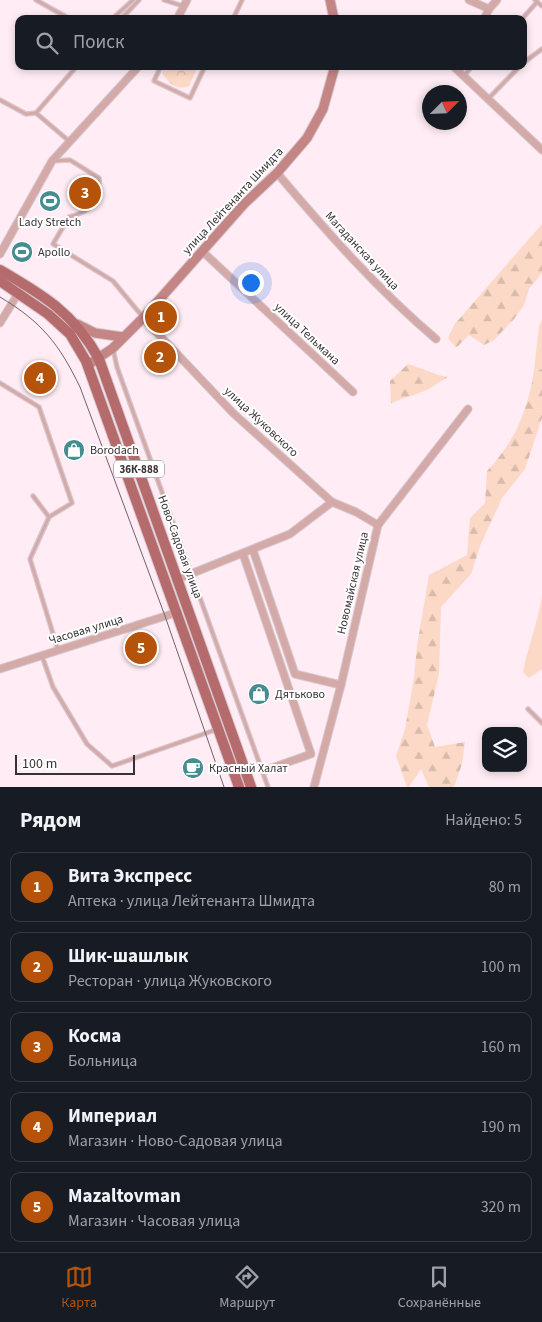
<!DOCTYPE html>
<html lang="ru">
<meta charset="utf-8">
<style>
body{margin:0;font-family:"Source Sans 3",sans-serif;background:#20242c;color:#f1f3f6}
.controls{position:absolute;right:15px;bottom:15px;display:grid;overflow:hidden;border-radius:10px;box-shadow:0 2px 8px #0003}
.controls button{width:45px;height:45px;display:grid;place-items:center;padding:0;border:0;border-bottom:1px solid #363941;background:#171b24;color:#f1f3f6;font:25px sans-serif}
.compass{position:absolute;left:422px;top:85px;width:45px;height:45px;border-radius:50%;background:#171b24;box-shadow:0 2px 8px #0003;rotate:66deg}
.scale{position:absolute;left:15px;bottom:12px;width:120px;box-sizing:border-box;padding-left:5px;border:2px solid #393235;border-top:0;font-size:14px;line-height:18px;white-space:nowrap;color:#393235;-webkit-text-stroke:4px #fff;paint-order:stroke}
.you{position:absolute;left:250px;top:282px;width:18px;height:18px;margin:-12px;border:4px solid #fff;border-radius:50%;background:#1a73e8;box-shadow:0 0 0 8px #1a73e833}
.badge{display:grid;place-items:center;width:32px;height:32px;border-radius:50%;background:#b45309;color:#fff;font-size:16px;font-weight:700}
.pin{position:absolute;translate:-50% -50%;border:2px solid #fff;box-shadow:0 1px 5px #0006}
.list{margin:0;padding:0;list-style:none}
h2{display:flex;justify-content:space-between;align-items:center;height:65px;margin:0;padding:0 20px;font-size:21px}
h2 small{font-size:16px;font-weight:400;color:#9ea1a6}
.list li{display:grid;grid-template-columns:32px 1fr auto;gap:15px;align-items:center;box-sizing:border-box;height:70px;margin:0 10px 10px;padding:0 10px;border:1px solid #363941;border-radius:10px}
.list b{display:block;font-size:19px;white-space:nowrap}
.list p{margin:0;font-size:16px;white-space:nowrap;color:#9ea1a6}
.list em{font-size:16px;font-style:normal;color:#9ea1a6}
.icon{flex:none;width:28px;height:28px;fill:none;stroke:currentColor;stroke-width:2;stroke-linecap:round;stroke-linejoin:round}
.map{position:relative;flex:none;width:542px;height:787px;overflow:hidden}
.search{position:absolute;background:#171b24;box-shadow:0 2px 8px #0003;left:15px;right:15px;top:15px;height:55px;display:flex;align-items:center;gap:12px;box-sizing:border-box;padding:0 18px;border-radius:10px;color:#9ea1a6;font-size:19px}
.sheet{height:465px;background:#171b24}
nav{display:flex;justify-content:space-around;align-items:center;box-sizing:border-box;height:70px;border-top:1px solid #363941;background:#171b24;font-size:14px;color:#9ea1a6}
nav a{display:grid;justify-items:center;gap:2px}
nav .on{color:#b45309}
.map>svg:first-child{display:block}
</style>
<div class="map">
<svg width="542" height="787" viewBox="0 0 542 787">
<defs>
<pattern id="forest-firs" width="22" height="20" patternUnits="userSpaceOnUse" patternTransform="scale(1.25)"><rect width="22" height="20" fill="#fcd9c7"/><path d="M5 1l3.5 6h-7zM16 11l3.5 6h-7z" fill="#d9bbac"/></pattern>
<pattern id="park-crowns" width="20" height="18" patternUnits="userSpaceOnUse" patternTransform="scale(1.25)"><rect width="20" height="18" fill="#fcd9c7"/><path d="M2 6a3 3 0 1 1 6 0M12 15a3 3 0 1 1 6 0" fill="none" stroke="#d9bbac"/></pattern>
</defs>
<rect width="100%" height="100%" fill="#ffecf4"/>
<g fill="#fcd9c7">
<path d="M 542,320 L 542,369 L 534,371 L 539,326 Z"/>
<path d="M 542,596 L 542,669 L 529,678 L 523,672 C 528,646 538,622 542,596 Z"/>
</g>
<g fill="url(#forest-firs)">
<path d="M 542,224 L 542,273 L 529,289 L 524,305 L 514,319 L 494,340 L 484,345 L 469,335 L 456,348 L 448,338 L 454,325 Z"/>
<path d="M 408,364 C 423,368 434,375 448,377 L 427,390 L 391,403 L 390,381 Z"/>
<path d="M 542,369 L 542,418 L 525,469 L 502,498 L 480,546 L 471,574 L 441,607 L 439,674 L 427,725 L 435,747 L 465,742 L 462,764 L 454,787 L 429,787 L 421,769 L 409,787 L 407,787 L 396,756 L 405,729 L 414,678 L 417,646 L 429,575 L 467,555 L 470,518 L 485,503 L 487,471 C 516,440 527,412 534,371 Z"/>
</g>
<path fill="url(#park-crowns)" d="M 165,66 L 198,66 L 189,86 C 176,91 169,83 162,73 Z"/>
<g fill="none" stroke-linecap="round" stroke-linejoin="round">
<g stroke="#d7c7ce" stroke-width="5.5">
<g id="lane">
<path d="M 36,0 L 70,19"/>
<path d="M 164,0 L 183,6"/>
<path d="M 535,0 L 542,6"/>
<path d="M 112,19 L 133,0"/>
<path d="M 121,19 L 139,0"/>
<path d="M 233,19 L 242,0"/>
<path d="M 522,19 L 537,2"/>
<path d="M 523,63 L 542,49"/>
<path d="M 161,66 L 154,81 L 190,98 L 205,66"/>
<path d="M 464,76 L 472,66"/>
<path d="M 489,98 L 520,66"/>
<path d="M 0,100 L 26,114 L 36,113 L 69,141"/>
<path d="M 36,113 L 77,66"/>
<path d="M 52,161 L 70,160 L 99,178 C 100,203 92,211 69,217 L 53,244 L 113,281 L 142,316"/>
<path d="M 113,349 L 117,367 L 268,787"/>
<path d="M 0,383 L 39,407 L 72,503 L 49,517 L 30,559 L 58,650"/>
<path d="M 33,496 L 49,517"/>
<path d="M 42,656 L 53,687 L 87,744 L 112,766 L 215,730"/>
<path d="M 528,709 L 542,723"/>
</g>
</g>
<g stroke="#d7c7ce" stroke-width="9">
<g id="street">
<path d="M 469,0 L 489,9"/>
<path d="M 177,19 L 187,0"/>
<path d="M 484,19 L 489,9 L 497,0"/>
<path d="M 453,66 L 542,150"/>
<path d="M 277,173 C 327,232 377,289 436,339"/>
<path d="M 203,252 L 353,392"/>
<path d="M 0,254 L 52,161 L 139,66"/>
<path d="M 143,318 L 233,413 L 332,502 L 356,512 L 378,525"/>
<path d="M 0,323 L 19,292"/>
<path d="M 253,550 L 295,674 L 341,685"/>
<path d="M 243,554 L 311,754 L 266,770"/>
<path d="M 178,579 L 290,534 L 332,502"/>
<path d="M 0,669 L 178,612"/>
<path d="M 314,787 L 341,685 L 378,525 L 468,409"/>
</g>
</g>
<g stroke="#d7c7ce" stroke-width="11">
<g id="secondary">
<path d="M 330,0 L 334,19"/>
<path d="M 77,324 L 95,333 L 123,337"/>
<path d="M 88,365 L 113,348 L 143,318 L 244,204 L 277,173 L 307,138 L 323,109 L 335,66"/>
</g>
</g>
<g stroke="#d7c7ce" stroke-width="12">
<g id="primary">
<path d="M 0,270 C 43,295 74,313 99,359 L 251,787"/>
<path d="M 0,281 L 48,314 L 70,334 L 86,361 L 239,787"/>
</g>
</g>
<use href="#lane" stroke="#d4aaa9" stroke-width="3"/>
<use href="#street" stroke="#d4aaa9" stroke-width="7"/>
<use href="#secondary" stroke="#c38685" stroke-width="9"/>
<use href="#primary" stroke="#b56b6c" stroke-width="10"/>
<path stroke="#6e6469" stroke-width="1" d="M 0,297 C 42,322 59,344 80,387 L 165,616 L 224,787"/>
</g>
<defs>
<g id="stadium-disc" transform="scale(1.125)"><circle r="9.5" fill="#458d91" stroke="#fff"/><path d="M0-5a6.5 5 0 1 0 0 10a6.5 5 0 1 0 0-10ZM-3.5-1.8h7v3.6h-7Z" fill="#fff"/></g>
<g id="shop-disc" transform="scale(1.125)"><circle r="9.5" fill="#458d91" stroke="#fff"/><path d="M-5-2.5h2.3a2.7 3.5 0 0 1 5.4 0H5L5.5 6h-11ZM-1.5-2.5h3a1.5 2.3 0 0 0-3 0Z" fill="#fff"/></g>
<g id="cafe-disc" transform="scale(1.125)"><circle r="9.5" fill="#458d91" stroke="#fff"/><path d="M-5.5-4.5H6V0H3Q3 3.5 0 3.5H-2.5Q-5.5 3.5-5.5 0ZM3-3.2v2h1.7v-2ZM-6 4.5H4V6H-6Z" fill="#fff"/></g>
</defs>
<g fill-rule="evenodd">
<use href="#stadium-disc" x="50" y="201"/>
<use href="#stadium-disc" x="22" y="252"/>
<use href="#shop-disc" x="74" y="450"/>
<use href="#shop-disc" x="259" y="694"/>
<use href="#cafe-disc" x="193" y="768"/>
</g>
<g text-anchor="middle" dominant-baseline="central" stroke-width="4" stroke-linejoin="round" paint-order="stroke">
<rect fill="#fff" stroke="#747072" stroke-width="1" x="114" y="460.5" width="50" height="17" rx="4"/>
<g font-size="11" font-weight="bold" fill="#393235">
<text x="139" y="469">36К-888</text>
</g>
<g font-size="12" fill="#393235" stroke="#fff">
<text transform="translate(233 201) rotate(-47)">улица Лейтенанта Шмидта</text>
<text transform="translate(362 251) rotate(47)">Магаданская улица</text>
<text transform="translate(307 334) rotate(43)">улица Тельмана</text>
<text transform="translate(261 422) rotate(43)">улица Жуковского</text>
<text transform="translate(180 547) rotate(70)">Ново-Садовая улица</text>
<text transform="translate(353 583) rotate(-77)">Новомайская улица</text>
<text transform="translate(86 630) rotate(-17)">Часовая улица</text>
</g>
<g font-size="12" fill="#393235" stroke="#fff" text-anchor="start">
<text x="50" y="222" text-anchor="middle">Lady Stretch</text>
<text x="38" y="252">Apollo</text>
<text x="90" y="450">Borodach</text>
<text x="275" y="694">Дятьково</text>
<text x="209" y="768">Красный Халат</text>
</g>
</g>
</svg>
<div class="controls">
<button><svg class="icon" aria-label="layers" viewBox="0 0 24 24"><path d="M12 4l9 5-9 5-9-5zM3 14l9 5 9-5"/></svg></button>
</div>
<svg class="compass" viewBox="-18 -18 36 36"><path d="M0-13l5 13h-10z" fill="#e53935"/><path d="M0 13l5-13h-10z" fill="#9ea1a6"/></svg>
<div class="scale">100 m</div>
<div class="you"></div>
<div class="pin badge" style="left:161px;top:317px">1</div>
<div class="pin badge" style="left:160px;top:357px">2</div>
<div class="pin badge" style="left:85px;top:193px">3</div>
<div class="pin badge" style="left:40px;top:378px">4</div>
<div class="pin badge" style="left:141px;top:648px">5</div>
<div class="search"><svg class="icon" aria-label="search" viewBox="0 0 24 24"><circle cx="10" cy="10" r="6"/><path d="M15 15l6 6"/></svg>Поиск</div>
</div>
<section class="sheet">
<h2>Рядом<small>Найдено: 5</small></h2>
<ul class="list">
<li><span class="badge">1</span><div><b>Вита Экспресс</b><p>Аптека · улица Лейтенанта Шмидта</p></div><em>80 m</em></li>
<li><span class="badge">2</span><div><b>Шик-шашлык</b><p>Ресторан · улица Жуковского</p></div><em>100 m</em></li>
<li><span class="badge">3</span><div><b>Косма</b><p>Больница</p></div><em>160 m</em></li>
<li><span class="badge">4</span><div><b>Империал</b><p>Магазин · Ново-Садовая улица</p></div><em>190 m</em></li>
<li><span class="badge">5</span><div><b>Mazaltovman</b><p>Магазин · Часовая улица</p></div><em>320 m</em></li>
</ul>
</section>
<nav>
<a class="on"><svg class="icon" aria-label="map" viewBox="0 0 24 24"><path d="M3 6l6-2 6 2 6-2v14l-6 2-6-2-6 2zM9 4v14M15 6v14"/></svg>Карта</a>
<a><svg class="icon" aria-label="directions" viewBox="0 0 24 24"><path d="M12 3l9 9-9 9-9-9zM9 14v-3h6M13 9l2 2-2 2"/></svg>Маршрут</a>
<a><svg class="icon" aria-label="saved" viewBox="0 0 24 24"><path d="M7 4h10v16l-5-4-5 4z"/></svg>Сохранённые</a>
</nav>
